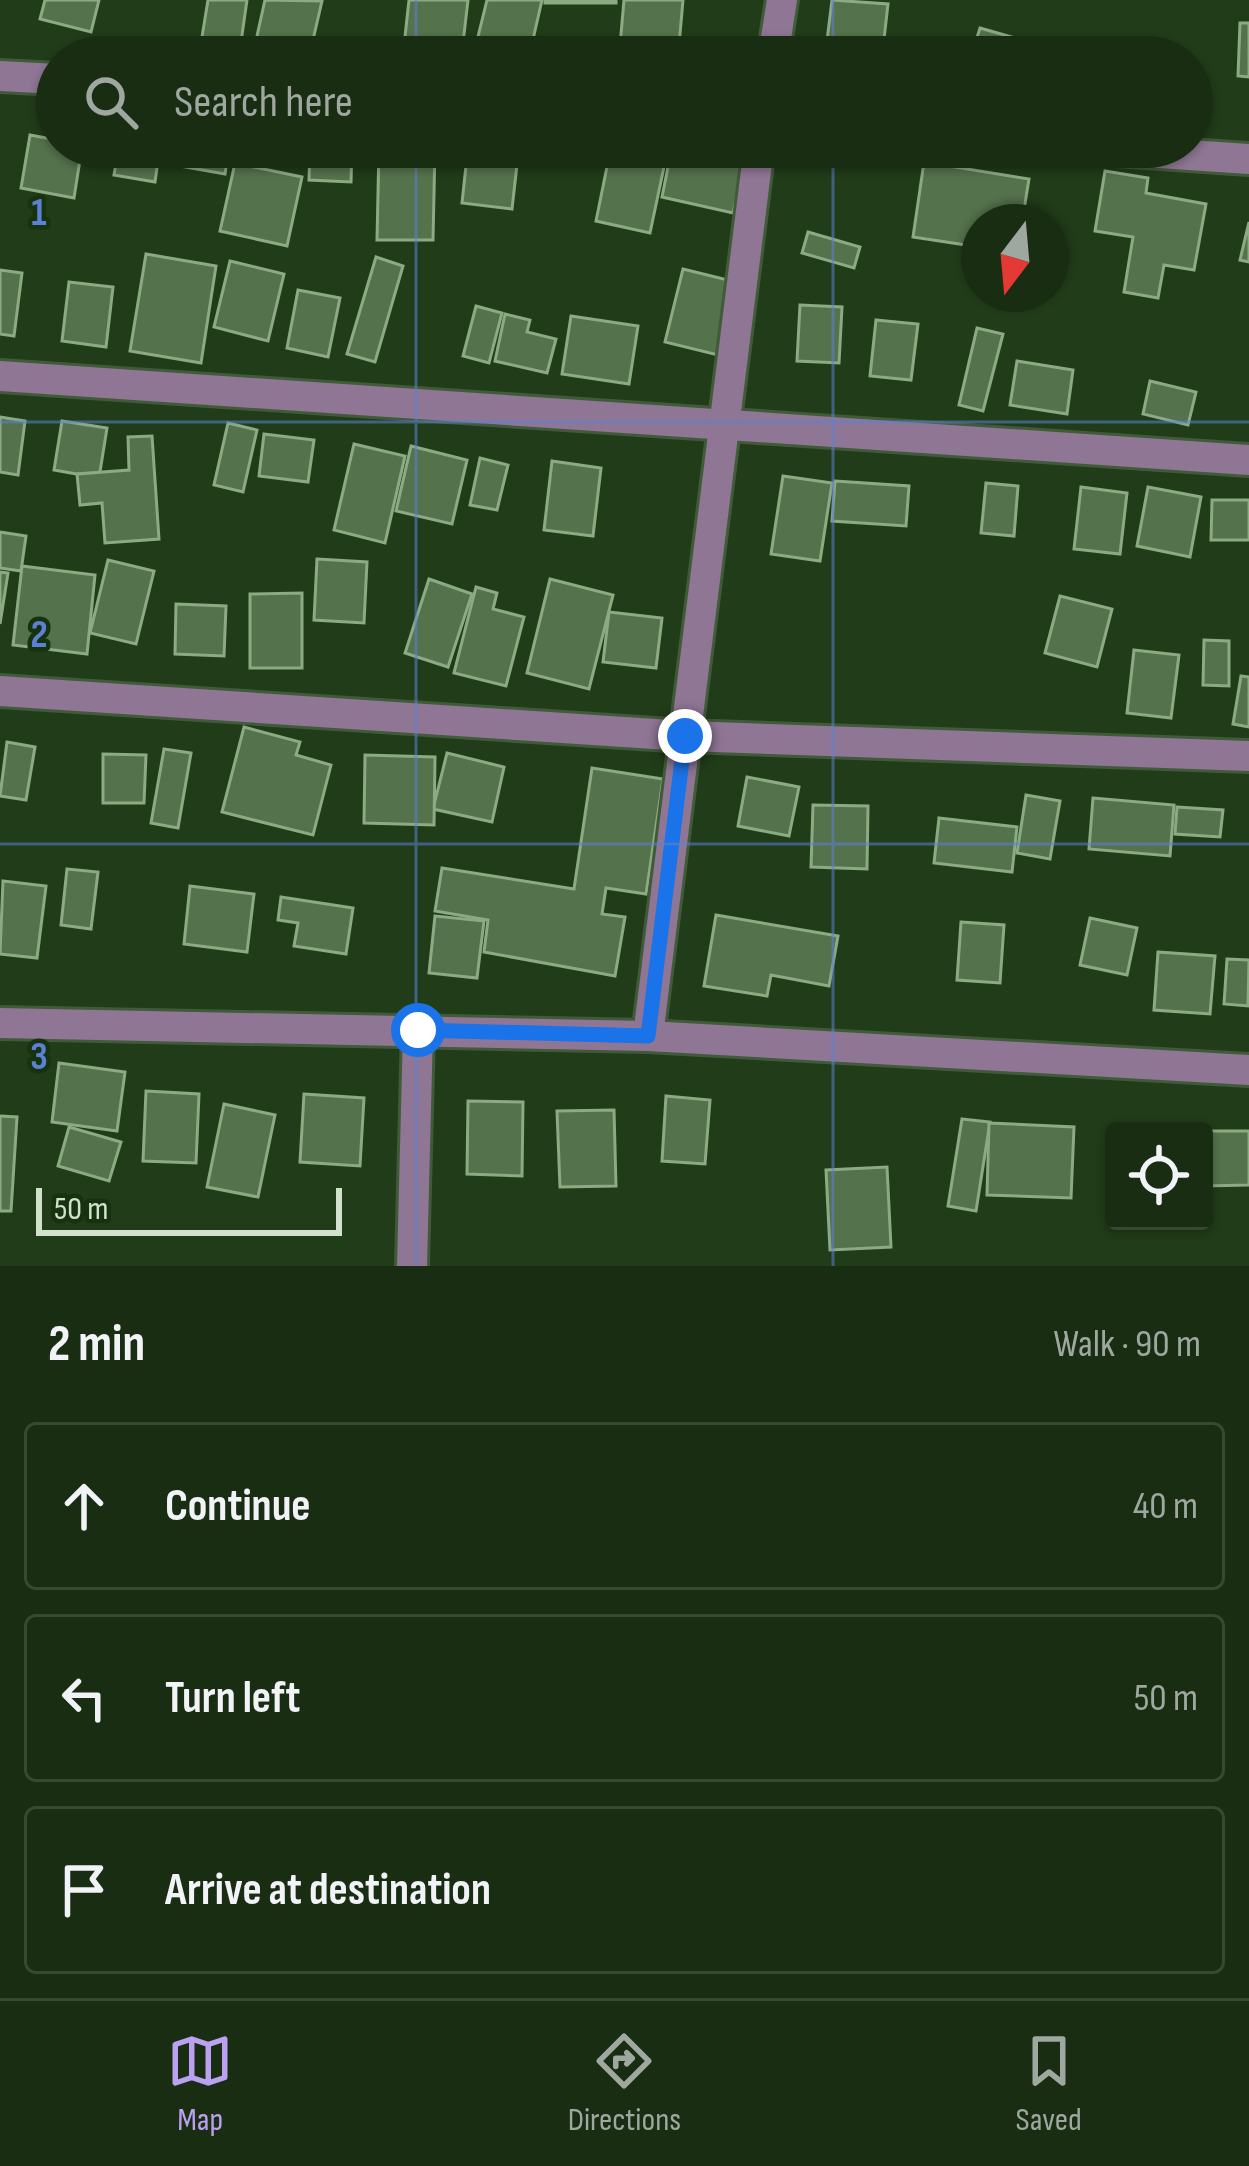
<!DOCTYPE html>
<meta charset="utf-8">
<style>
body{margin:0;font-family:"Sofia Sans Condensed",sans-serif;background:#22351c;color:#f1f3f6}
.controls{position:absolute;right:36px;bottom:36px;display:grid;overflow:hidden;border-radius:12px;box-shadow:0 3px 9px #0004}
.controls button{width:108px;height:108px;display:grid;place-items:center;padding:0;border:0;border-bottom:3px solid #374933;background:#192d13;color:#f1f3f6;font:60px sans-serif}
.compass{position:absolute;left:961px;top:204px;width:108px;height:108px;border-radius:50%;background:#192d13;box-shadow:0 3px 9px #0004;rotate:196deg}
.scale{position:absolute;left:36px;bottom:30px;width:306px;box-sizing:border-box;padding-left:12px;border:6px solid #d1e1cc;border-top:0;font-size:33px;line-height:42px;white-space:nowrap;color:#d1e1cc;-webkit-text-stroke:9px #17320f;paint-order:stroke}
.stop{position:absolute;width:36px;height:36px;margin:-27px;border:9px solid #1a73e8;border-radius:50%;background:#fff}
.stop.end{background:#1a73e8;border-color:#fff;box-shadow:0 3px 12px #0008}
.list{margin:0;padding:0;list-style:none}
h2{display:flex;justify-content:space-between;align-items:center;height:156px;margin:0;padding:0 48px;font-size:51px}
h2 small{font-size:39px;font-weight:400;color:#9fa8a0}
.list li{display:grid;grid-template-columns:78px 1fr auto;gap:36px;align-items:center;box-sizing:border-box;height:168px;margin:0 24px 24px;padding:0 24px;border:3px solid #374933;border-radius:12px}
.list b{display:block;font-size:45px;white-space:nowrap}
.list em{font-size:39px;font-style:normal;color:#9fa8a0}
.icon{flex:none;width:66px;height:66px;fill:none;stroke:currentColor;stroke-width:2;stroke-linecap:round;stroke-linejoin:round}
.map{position:relative;flex:none;width:1249px;height:1266px;overflow:hidden}
.search{position:absolute;background:#192d13;box-shadow:0 3px 9px #0004;left:36px;right:36px;top:36px;height:132px;display:flex;align-items:center;gap:30px;box-sizing:border-box;padding:0 42px;border-radius:66px;color:#9fa8a0;font-size:45px}
.sheet{height:732px;background:#192d13}
nav{display:flex;justify-content:space-around;align-items:center;box-sizing:border-box;height:168px;border-top:3px solid #374933;background:#192d13;font-size:33px;color:#9fa8a0}
nav a{display:grid;justify-items:center;gap:6px}
nav .on{color:#bca0f2}
.map>svg:first-child{display:block}
</style>
<div class="map">
<svg width="1249" height="1266" viewBox="0 0 1249 1266">
<rect width="100%" height="100%" fill="#213c19"/>
<g fill="#54724c" stroke="#8bab82" stroke-width="3">
<path d="M 45,0 L 99,0 L 91,32 L 40,19 Z"/>
<path d="M 208,0 L 247,0 L 241,42 L 202,37 Z"/>
<path d="M 265,0 L 322,1 L 309,57 L 255,45 Z"/>
<path d="M 409,0 L 468,0 L 462,52 L 404,46 Z"/>
<path d="M 487,0 L 542,0 L 529,57 L 507,57 L 475,49 Z"/>
<rect x="545" y="0" width="71" height="3"/>
<path d="M 624,0 L 683,0 L 678,57 L 619,57 Z"/>
<path d="M 832,0 L 888,4 L 882,57 L 825,57 Z"/>
<path d="M 1240,23 L 1249,23 L 1249,77 L 1238,76 Z"/>
<path d="M 980,28 L 1036,44 L 1032,57 L 971,57 Z"/>
<path d="M 30,135 L 57,140 L 57,147 L 82,147 L 74,198 L 21,188 Z"/>
<path d="M 119,147 L 160,147 L 155,182 L 114,175 Z"/>
<path d="M 183,147 L 229,147 L 225,174 L 180,166 Z"/>
<path d="M 310,147 L 352,147 L 351,182 L 309,180 Z"/>
<path d="M 379,147 L 435,147 L 433,240 L 377,240 Z"/>
<path d="M 468,147 L 519,147 L 512,209 L 462,203 Z"/>
<path d="M 611,147 L 668,148 L 650,233 L 596,221 Z"/>
<path d="M 672,147 L 744,163 L 733,213 L 662,197 Z"/>
<path d="M 924,162 L 1029,179 L 1022,222 L 979,222 L 979,247 L 913,237 Z"/>
<path d="M 235,163 L 302,177 L 287,246 L 220,231 Z"/>
<path d="M 1105,171 L 1148,178 L 1146,193 L 1206,204 L 1194,270 L 1164,265 L 1158,298 L 1124,292 L 1133,237 L 1095,231 Z"/>
<path d="M 1249,222 L 1249,262 L 1240,260 Z"/>
<path d="M 808,232 L 860,247 L 854,268 L 802,253 Z"/>
<path d="M 146,254 L 216,266 L 201,363 L 130,351 Z"/>
<path d="M 376,257 L 403,266 L 375,362 L 347,354 Z"/>
<path d="M 230,261 L 284,274 L 268,341 L 214,327 Z"/>
<path d="M 683,269 L 736,282 L 718,355 L 665,342 Z"/>
<path d="M 0,270 L 22,273 L 14,336 L 0,334 Z"/>
<path d="M 69,282 L 113,287 L 106,347 L 62,341 Z"/>
<path d="M 298,290 L 340,298 L 328,357 L 287,348 Z"/>
<path d="M 800,305 L 842,307 L 839,363 L 797,361 Z"/>
<path d="M 476,306 L 502,313 L 489,363 L 463,356 Z"/>
<path d="M 505,314 L 530,320 L 527,332 L 556,339 L 547,373 L 495,361 Z"/>
<path d="M 571,316 L 638,326 L 629,384 L 562,374 Z"/>
<path d="M 876,320 L 918,324 L 911,380 L 870,376 Z"/>
<path d="M 977,328 L 1003,334 L 983,411 L 959,405 Z"/>
<path d="M 1017,361 L 1073,370 L 1067,414 L 1010,405 Z"/>
<path d="M 1150,381 L 1196,392 L 1188,425 L 1143,414 Z"/>
<path d="M 0,417 L 25,421 L 18,475 L 0,472 Z"/>
<path d="M 62,421 L 107,428 L 99,478 L 54,470 Z"/>
<path d="M 228,423 L 257,430 L 243,492 L 214,485 Z"/>
<path d="M 264,434 L 314,440 L 308,482 L 259,476 Z"/>
<path d="M 152,436 L 159,539 L 105,543 L 102,503 L 80,505 L 77,474 L 129,470 L 128,437 Z"/>
<path d="M 354,444 L 405,456 L 385,543 L 334,530 Z"/>
<path d="M 411,446 L 467,460 L 452,524 L 396,511 Z"/>
<path d="M 480,458 L 508,465 L 497,510 L 470,505 Z"/>
<path d="M 552,461 L 601,468 L 593,536 L 544,530 Z"/>
<path d="M 783,476 L 832,483 L 820,561 L 771,554 Z"/>
<path d="M 835,481 L 909,486 L 906,526 L 832,521 Z"/>
<path d="M 986,483 L 1018,486 L 1014,536 L 981,533 Z"/>
<path d="M 1081,487 L 1127,493 L 1120,554 L 1074,549 Z"/>
<path d="M 1148,487 L 1201,497 L 1190,557 L 1137,546 Z"/>
<path d="M 1212,500 L 1249,500 L 1249,540 L 1211,540 Z"/>
<path d="M 0,532 L 26,536 L 21,571 L 0,568 Z"/>
<path d="M 317,559 L 367,562 L 364,623 L 314,620 Z"/>
<path d="M 108,560 L 154,571 L 136,644 L 90,633 Z"/>
<path d="M 22,566 L 95,575 L 87,654 L 13,645 Z"/>
<path d="M 0,572 L 8,573 L 0,624 Z"/>
<path d="M 429,579 L 472,594 L 448,667 L 405,653 Z"/>
<path d="M 550,579 L 613,595 L 589,689 L 527,673 Z"/>
<path d="M 476,587 L 497,593 L 493,609 L 524,617 L 506,686 L 454,673 Z"/>
<path d="M 302,593 L 302,668 L 250,668 L 250,594 Z"/>
<path d="M 1060,596 L 1112,609 L 1097,667 L 1045,653 Z"/>
<path d="M 176,604 L 226,606 L 224,656 L 175,654 Z"/>
<path d="M 609,612 L 662,618 L 656,668 L 603,662 Z"/>
<path d="M 1204,640 L 1229,641 L 1229,686 L 1203,685 Z"/>
<path d="M 1134,650 L 1179,655 L 1171,718 L 1127,713 Z"/>
<path d="M 1241,676 L 1249,677 L 1249,727 L 1233,724 Z"/>
<path d="M 244,727 L 300,742 L 296,755 L 331,765 L 313,835 L 222,812 Z"/>
<path d="M 7,742 L 35,747 L 26,800 L 0,796 Z"/>
<path d="M 164,749 L 191,753 L 178,828 L 151,823 Z"/>
<path d="M 447,753 L 504,767 L 492,822 L 433,809 Z"/>
<path d="M 103,754 L 146,755 L 144,803 L 103,803 Z"/>
<path d="M 365,755 L 435,757 L 434,825 L 364,823 Z"/>
<path d="M 592,768 L 663,779 L 646,894 L 606,888 L 602,914 L 625,917 L 615,976 L 484,952 L 488,920 L 435,911 L 442,868 L 574,889 Z"/>
<path d="M 747,777 L 799,787 L 789,836 L 738,826 Z"/>
<path d="M 1026,795 L 1060,801 L 1050,859 L 1017,853 Z"/>
<path d="M 1093,798 L 1174,805 L 1170,856 L 1089,849 Z"/>
<path d="M 813,805 L 868,806 L 867,869 L 811,867 Z"/>
<path d="M 1177,807 L 1223,810 L 1220,837 L 1175,834 Z"/>
<path d="M 939,818 L 1017,827 L 1012,872 L 934,863 Z"/>
<path d="M 67,869 L 98,872 L 91,929 L 61,925 Z"/>
<path d="M 3,881 L 46,886 L 37,958 L 0,954 Z"/>
<path d="M 190,886 L 254,894 L 247,952 L 184,944 Z"/>
<path d="M 281,897 L 353,908 L 346,954 L 294,946 L 298,923 L 278,920 Z"/>
<path d="M 716,915 L 838,936 L 829,986 L 771,975 L 767,996 L 704,986 Z"/>
<path d="M 435,916 L 484,921 L 477,978 L 429,973 Z"/>
<path d="M 1090,918 L 1137,928 L 1127,975 L 1080,965 Z"/>
<path d="M 961,922 L 1004,925 L 1000,983 L 957,980 Z"/>
<path d="M 1158,952 L 1215,956 L 1210,1014 L 1154,1010 Z"/>
<path d="M 1227,959 L 1249,960 L 1248,1006 L 1224,1004 Z"/>
<path d="M 59,1063 L 125,1072 L 117,1131 L 52,1122 Z"/>
<path d="M 146,1091 L 199,1094 L 196,1163 L 143,1161 Z"/>
<path d="M 304,1094 L 364,1098 L 360,1166 L 300,1162 Z"/>
<path d="M 666,1096 L 710,1100 L 705,1164 L 662,1161 Z"/>
<path d="M 468,1101 L 523,1102 L 522,1176 L 467,1174 Z"/>
<path d="M 224,1104 L 275,1115 L 258,1197 L 207,1187 Z"/>
<path d="M 614,1110 L 616,1186 L 560,1187 L 557,1111 Z"/>
<path d="M 0,1116 L 17,1117 L 11,1211 L 0,1211 Z"/>
<path d="M 962,1119 L 990,1122 L 976,1211 L 948,1206 Z"/>
<path d="M 989,1123 L 1074,1127 L 1071,1198 L 987,1195 Z"/>
<path d="M 69,1127 L 121,1142 L 109,1181 L 58,1166 Z"/>
<path d="M 1204,1131 L 1249,1131 L 1249,1185 L 1204,1186 Z"/>
<path d="M 887,1167 L 891,1247 L 830,1250 L 826,1170 Z"/>
</g>
<g fill="none" stroke-linecap="round" stroke-linejoin="round">
<g stroke="#415a39" stroke-width="36">
<g id="minor">
<path d="M 773,57 L 782,0"/>
<path d="M 0,76 L 57,79"/>
<path d="M 1071,147 L 1249,159"/>
<path d="M 0,376 L 1249,460"/>
<path d="M 0,691 L 685,736 L 1249,756"/>
<path d="M 0,1023 L 648,1036 L 1249,1070"/>
<path d="M 648,1036 L 759,147"/>
<path d="M 412,1266 L 418,1030"/>
</g>
</g>
<use href="#minor" stroke="#8e7694" stroke-width="30"/>
</g>
<g fill="none" stroke-linecap="round" stroke-linejoin="round">
<path stroke="#1a73e8" stroke-width="15" d="M 418,1030 L 648,1036 L 685,736"/>
</g>
<path fill="none" stroke="#5c81d4" stroke-width="3" stroke-opacity="0.55" d="M 416,0 L 416,57M 833,0 L 833,57M 416,147 L 416,1266M 833,147 L 833,1266M 0,422 L 1249,422M 0,844 L 1249,844"/>
<g font-size="39" text-anchor="middle" font-weight="bold" fill="#5c81d4" stroke="#17320f" stroke-width="9" stroke-linejoin="round" paint-order="stroke">
<text x="39" y="225">1</text>
<text x="39" y="647">2</text>
<text x="39" y="1069">3</text>
</g>
</svg>
<div class="controls">
<button><svg class="icon" aria-label="locate" viewBox="0 0 24 24"><circle cx="12" cy="12" r="6"/><path d="M12 2v4M12 18v4M2 12h4M18 12h4"/></svg></button>
</div>
<svg class="compass" viewBox="-18 -18 36 36"><path d="M0-13l5 13h-10z" fill="#e53935"/><path d="M0 13l5-13h-10z" fill="#9fa8a0"/></svg>
<div class="scale">50 m</div>
<div class="stop" style="left:418px;top:1030px"></div>
<div class="stop end" style="left:685px;top:736px"></div>
<div class="search"><svg class="icon" aria-label="search" viewBox="0 0 24 24"><circle cx="10" cy="10" r="6"/><path d="M15 15l6 6"/></svg>Search here</div>
</div>
<section class="sheet">
<h2>2 min<small>Walk · 90 m</small></h2>
<ul class="list">
<li><svg class="icon" aria-label="ahead" viewBox="0 0 24 24"><path d="M12 20V5M6 11l6-6 6 6"/></svg><div><b>Continue</b></div><em>40 m</em></li>
<li><svg class="icon" aria-label="left" viewBox="0 0 24 24"><path d="M17 20v-9H6M10 6l-5 5 5 5"/></svg><div><b>Turn left</b></div><em>50 m</em></li>
<li><svg class="icon" aria-label="arrive" viewBox="0 0 24 24"><path d="M6 21V4h12l-3 4 3 4H6"/></svg><div><b>Arrive at destination</b></div></li>
</ul>
</section>
<nav>
<a class="on"><svg class="icon" aria-label="map" viewBox="0 0 24 24"><path d="M3 6l6-2 6 2 6-2v14l-6 2-6-2-6 2zM9 4v14M15 6v14"/></svg>Map</a>
<a><svg class="icon" aria-label="directions" viewBox="0 0 24 24"><path d="M12 3l9 9-9 9-9-9zM9 14v-3h6M13 9l2 2-2 2"/></svg>Directions</a>
<a><svg class="icon" aria-label="saved" viewBox="0 0 24 24"><path d="M7 4h10v16l-5-4-5 4z"/></svg>Saved</a>
</nav>
